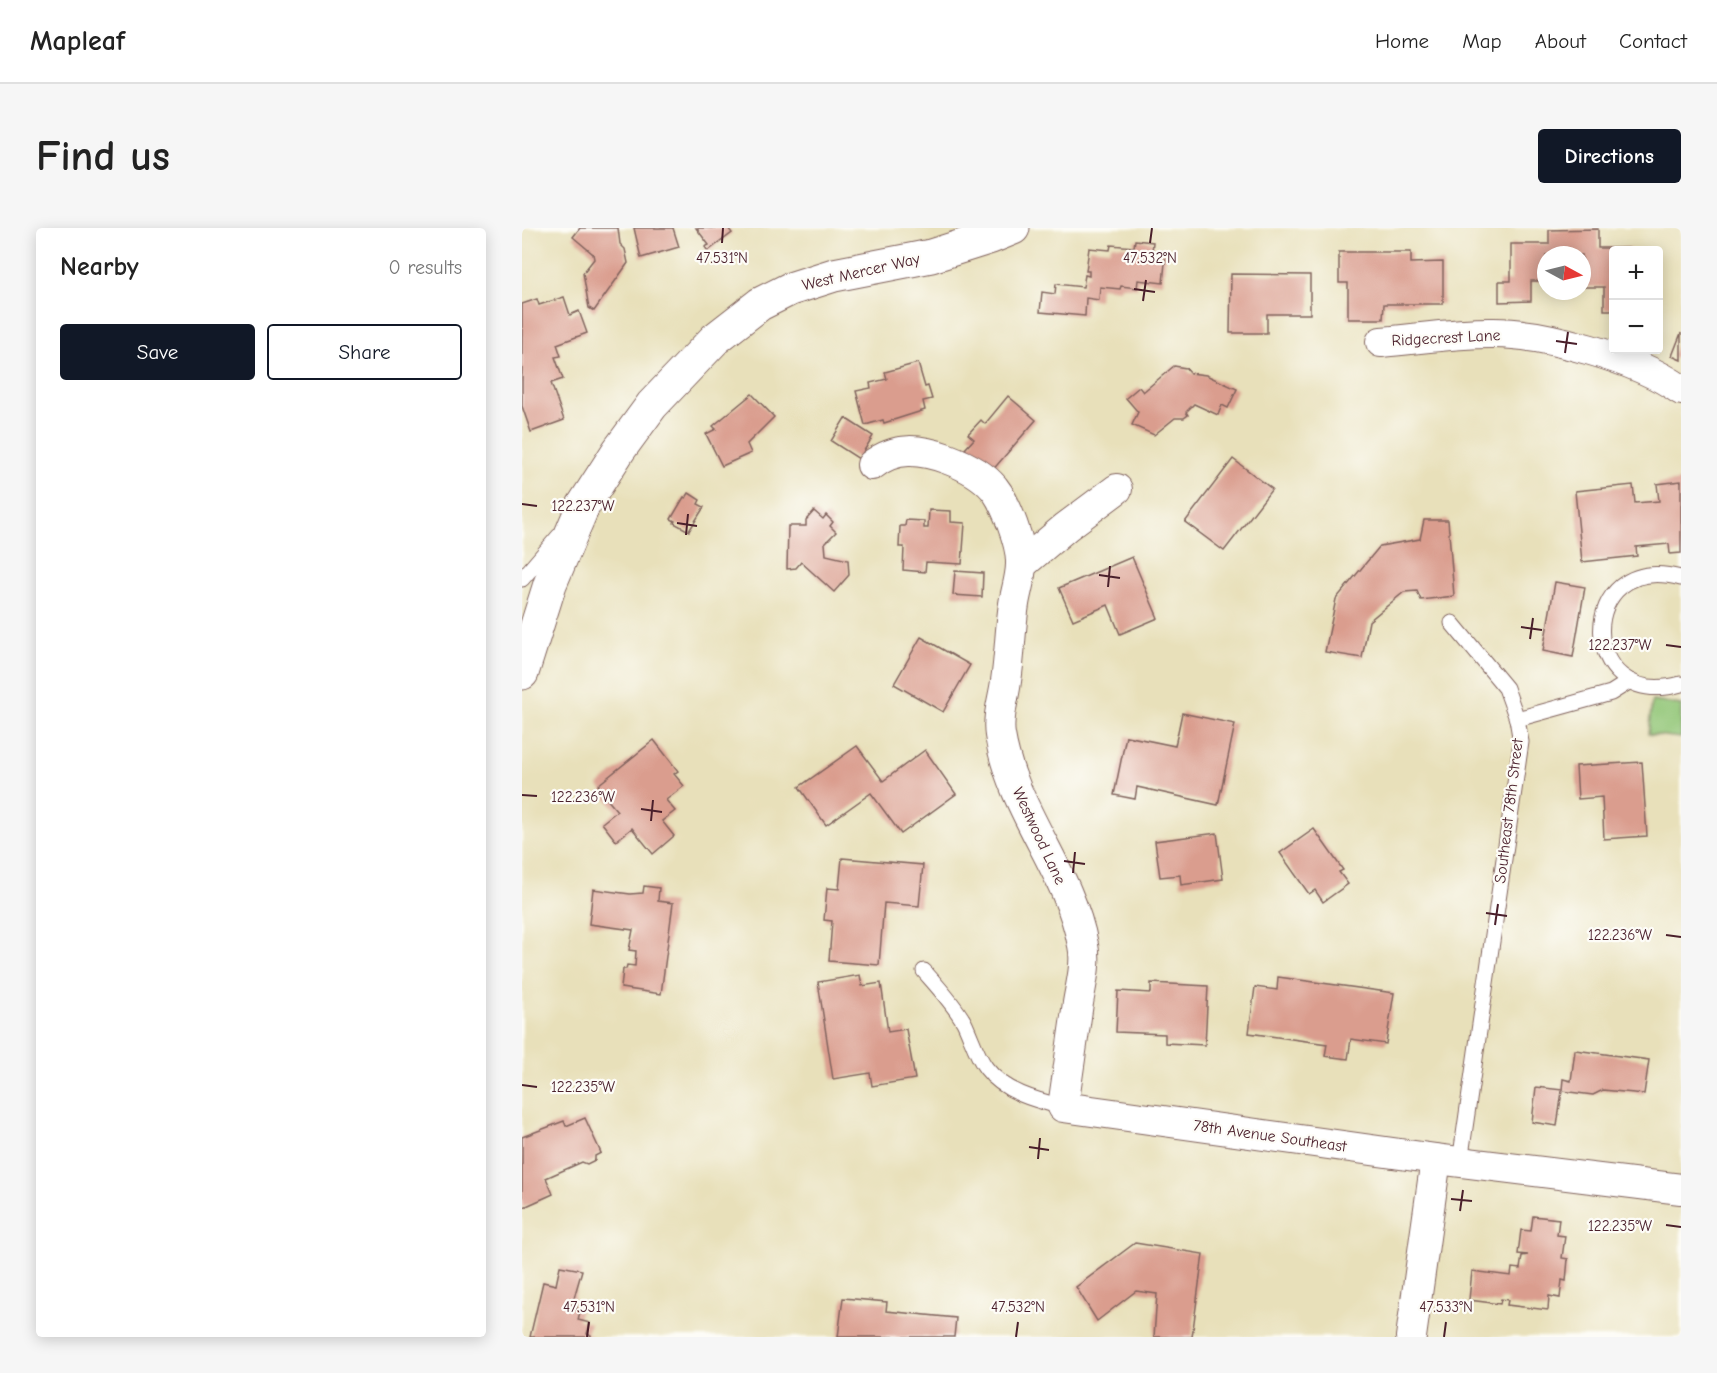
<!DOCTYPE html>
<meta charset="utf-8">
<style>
body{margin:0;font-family:"Comic Neue",sans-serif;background:#f6f6f6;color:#222}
.controls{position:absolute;right:18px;top:18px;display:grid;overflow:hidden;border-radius:6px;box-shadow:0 3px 15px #0003}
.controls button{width:54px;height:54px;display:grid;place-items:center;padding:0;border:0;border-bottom:2px solid #e0e0e0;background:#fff;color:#222;font:30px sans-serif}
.compass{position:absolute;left:1015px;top:18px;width:54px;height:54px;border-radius:50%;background:#fff;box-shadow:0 3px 15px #0003;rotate:97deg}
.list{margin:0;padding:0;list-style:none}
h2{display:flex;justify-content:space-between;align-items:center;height:78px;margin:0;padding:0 24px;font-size:26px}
h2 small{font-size:20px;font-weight:400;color:#767676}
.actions{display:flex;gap:12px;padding:18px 24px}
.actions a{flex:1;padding:14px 0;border:2px solid #111827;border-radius:6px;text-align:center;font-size:21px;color:#111827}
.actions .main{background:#111827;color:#fff}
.map{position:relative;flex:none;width:1159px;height:1109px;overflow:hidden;border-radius:6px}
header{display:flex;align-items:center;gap:36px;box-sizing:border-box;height:84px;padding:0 30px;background:#fff;border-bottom:2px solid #e0e0e0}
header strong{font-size:28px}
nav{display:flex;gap:33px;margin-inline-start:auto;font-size:21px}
.intro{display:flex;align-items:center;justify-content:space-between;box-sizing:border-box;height:144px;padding:0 36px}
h1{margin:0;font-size:42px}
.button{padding:15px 27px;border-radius:6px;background:#111827;color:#fff;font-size:21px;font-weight:700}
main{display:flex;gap:36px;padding:0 36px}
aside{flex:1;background:#fff;border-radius:6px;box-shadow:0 3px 15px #0003}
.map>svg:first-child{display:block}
</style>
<header>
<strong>Mapleaf</strong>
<nav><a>Home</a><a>Map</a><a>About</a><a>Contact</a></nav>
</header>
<div class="intro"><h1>Find us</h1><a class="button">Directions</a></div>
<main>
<aside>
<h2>Nearby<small>0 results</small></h2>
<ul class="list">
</ul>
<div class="actions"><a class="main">Save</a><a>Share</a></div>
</aside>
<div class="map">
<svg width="1159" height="1109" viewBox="0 0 1159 1109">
<rect width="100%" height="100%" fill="#fdfcf7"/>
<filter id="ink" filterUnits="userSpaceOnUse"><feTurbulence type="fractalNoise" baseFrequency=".0167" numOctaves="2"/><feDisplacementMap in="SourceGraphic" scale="12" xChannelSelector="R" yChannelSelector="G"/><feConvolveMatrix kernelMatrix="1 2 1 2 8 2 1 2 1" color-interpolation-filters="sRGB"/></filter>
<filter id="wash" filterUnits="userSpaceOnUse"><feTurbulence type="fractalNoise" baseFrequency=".008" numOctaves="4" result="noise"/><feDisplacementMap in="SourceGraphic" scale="24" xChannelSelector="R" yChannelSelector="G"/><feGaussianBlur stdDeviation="1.35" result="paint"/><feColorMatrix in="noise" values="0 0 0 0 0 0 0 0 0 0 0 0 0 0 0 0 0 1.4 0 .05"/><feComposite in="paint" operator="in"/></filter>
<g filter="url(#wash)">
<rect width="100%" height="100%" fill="#e8e0ba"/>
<path fill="#92c677" stroke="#6e7251" stroke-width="1.5" d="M 1130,473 L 1159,477 L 1159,510 L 1126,506 Z"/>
<g id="blocks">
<g fill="#da9d8e">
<path d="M 58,0 L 96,0 L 98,16 L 103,21 L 106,35 L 72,83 L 67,80 L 61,45 L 72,31 L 71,26 L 51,9 Z"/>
<path d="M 112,0 L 151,0 L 157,19 L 119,30 Z"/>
<path d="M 174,0 L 206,0 L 210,5 L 186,23 L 183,19 L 187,17 Z"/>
<path d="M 1076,1 L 1076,20 L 1109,20 L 1109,22 L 1092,22 L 1092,82 L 1082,82 L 1082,59 L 1060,59 L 1060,27 L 1024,27 L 1024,53 L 1009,53 L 1009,73 L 977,74 L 977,53 L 989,53 L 989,16 L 1027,16 L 1027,2 Z"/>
<path d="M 613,12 L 631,14 L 630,24 L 644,25 L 641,55 L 616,52 L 615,60 L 599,58 L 598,61 L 578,59 L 577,72 L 564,70 L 563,88 L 518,84 L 520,64 L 533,66 L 534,56 L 561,59 L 563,47 L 567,48 L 567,43 L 564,43 L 567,20 L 588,22 L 589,17 L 612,19 Z"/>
<path d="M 817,24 L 889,24 L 889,35 L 921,34 L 921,76 L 862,76 L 861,91 L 826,91 L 826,55 L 817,55 Z"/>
<path d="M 709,46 L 788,47 L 788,86 L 745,86 L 745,105 L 708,105 Z"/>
<path d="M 42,69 L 48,87 L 57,83 L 65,105 L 35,116 L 39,128 L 33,129 L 41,151 L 29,155 L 42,192 L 9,204 L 0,178 L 0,76 L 15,71 L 17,77 Z"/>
<path d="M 1159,105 L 1159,132 L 1150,128 Z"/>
<path d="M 396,135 L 403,159 L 406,158 L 410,171 L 401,173 L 403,182 L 362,195 L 361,192 L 343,197 L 334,163 L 349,160 L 348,155 L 365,151 L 363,144 Z"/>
<path d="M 652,138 L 664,140 L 668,145 L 684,147 L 715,161 L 706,180 L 700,177 L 696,187 L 672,176 L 664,184 L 666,187 L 662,190 L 653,190 L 632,207 L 610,197 L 616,184 L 604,170 L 617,159 L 621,164 Z"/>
<path d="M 230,166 L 252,189 L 225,216 L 229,225 L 200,238 L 184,206 L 194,201 L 191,198 Z"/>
<path d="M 486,168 L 514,192 L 469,244 L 443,221 L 452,211 L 446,206 L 459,192 L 463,196 Z"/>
<path d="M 323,190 L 351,208 L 337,231 L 309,213 Z"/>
<path d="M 711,231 L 750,261 L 702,323 L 663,294 Z"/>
<path d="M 1159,253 L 1159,325 L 1148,326 L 1147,316 L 1114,319 L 1115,328 L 1060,334 L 1053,263 L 1111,257 L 1113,275 L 1137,273 L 1135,256 Z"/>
<path d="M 167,265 L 178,272 L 176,276 L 182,279 L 167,303 L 152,295 L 153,293 L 149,291 L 162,269 L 164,270 Z"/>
<path d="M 407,282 L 429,283 L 429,294 L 443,295 L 440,336 L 404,334 L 403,344 L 381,342 L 382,319 L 377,319 L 378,298 L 383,298 L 384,292 L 402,293 L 402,300 L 406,300 Z"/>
<path d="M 292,283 L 301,291 L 304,287 L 311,294 L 308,298 L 314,304 L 303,315 L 304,327 L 326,332 L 327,347 L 312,364 L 279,334 L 274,340 L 265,341 L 266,298 L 284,298 L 284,292 Z"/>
<path d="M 902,292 L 926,292 L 932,368 L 899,372 L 895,363 L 882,364 L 847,393 L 840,430 L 803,424 L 814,371 L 858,318 L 898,311 Z"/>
<path d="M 610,329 L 636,390 L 598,406 L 586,377 L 551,392 L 537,360 Z"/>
<path d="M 433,343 L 461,345 L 460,369 L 431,367 Z"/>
<path d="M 1033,354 L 1063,359 L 1051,429 L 1021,423 Z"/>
<path d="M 399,409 L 448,437 L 421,484 L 372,456 Z"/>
<path d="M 660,485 L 713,496 L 696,577 L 615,559 L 613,571 L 592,567 L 604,508 L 653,518 Z"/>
<path d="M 132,512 L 156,543 L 152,546 L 162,558 L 144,572 L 153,583 L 140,593 L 152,608 L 131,626 L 110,600 L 94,613 L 80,595 L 95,583 L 79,564 L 81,563 L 76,557 Z"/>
<path d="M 335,518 L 361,553 L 403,522 L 434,566 L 379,606 L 349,565 L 304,597 L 277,559 Z"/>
<path d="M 1120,534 L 1125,608 L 1082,611 L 1080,569 L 1056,571 L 1054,538 Z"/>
<path d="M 792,601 L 821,642 L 817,644 L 826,656 L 801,674 L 793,662 L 787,666 L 758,625 Z"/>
<path d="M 695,605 L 701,651 L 659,657 L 658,647 L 638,649 L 633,613 Z"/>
<path d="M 320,630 L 401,637 L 397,678 L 362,675 L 357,737 L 307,733 L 310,693 L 302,692 L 305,660 L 317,661 Z"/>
<path d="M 122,658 L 137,660 L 136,673 L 151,675 L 139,766 L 99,760 L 101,741 L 104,741 L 105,737 L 113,738 L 114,723 L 107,722 L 111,702 L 67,696 L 71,661 L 108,666 L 121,665 Z"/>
<path d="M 338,747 L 340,758 L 359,755 L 366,804 L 384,801 L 393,851 L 350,858 L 348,845 L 311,851 L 296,754 Z"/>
<path d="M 756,749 L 872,765 L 864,816 L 829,811 L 826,831 L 803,828 L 805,816 L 727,805 L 733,759 L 755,762 Z"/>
<path d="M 629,755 L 686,758 L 683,817 L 643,815 L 643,806 L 594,804 L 596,763 L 629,765 Z"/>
<path d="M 1053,822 L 1127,832 L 1122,866 L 1081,862 L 1071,867 L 1040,863 L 1035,898 L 1010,894 L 1014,859 L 1040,862 L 1041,851 L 1049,853 Z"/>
<path d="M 63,890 L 79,925 L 73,928 L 73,932 L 65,936 L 60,934 L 24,950 L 31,966 L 0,980 L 0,909 L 42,893 L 44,898 Z"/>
<path d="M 1011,988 L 1037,991 L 1035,1007 L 1043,1008 L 1040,1030 L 1046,1031 L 1044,1053 L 1040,1052 L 1038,1070 L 1027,1068 L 1026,1082 L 985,1077 L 986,1072 L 979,1071 L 978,1076 L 947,1072 L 950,1043 L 989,1048 L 990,1040 L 998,1041 L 1000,1028 L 1006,1027 L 996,1026 L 999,1002 L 1009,1003 Z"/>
<path d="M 613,1015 L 681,1026 L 670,1109 L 632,1109 L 635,1066 L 614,1063 L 575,1093 L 554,1059 Z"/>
<path d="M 38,1038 L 60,1042 L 50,1077 L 55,1078 L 54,1082 L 58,1083 L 56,1092 L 68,1095 L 65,1106 L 69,1107 L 69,1109 L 8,1109 L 21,1054 L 34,1057 Z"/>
<path d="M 321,1070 L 365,1074 L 364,1083 L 434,1090 L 432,1109 L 316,1109 Z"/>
</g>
</g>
</g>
<g filter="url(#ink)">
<use href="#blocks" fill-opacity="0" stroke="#81635d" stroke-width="1.5"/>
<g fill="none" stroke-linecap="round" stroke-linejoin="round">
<g stroke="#81635d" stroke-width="17">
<g id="service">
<path d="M 1159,350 C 1052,321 1054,485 1159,456"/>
<path d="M 0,351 L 37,308"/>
<path d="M 930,395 L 984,460 L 995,491 L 999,514 L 938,934"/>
<path d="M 995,491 L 1089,465 L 1108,453"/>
<path d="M 402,743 C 416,759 431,775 442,794 C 449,808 454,827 464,840 C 482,864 513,872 541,879"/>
</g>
</g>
<g stroke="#81635d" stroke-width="32">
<g id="minor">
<path d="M 859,114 C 895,111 932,105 968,105 C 1020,104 1117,131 1159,162"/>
<path d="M 350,237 C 374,218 398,221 426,231 C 442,237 461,247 472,260 C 484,275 500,317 499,336 C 499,349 494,363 492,376 C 488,402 488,427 484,453 C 482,470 475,489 478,507 C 490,582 547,642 561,717 C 565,735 559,757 556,775 C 551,810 546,844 541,879 L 914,931 L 1159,961"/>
<path d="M 499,337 L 544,299 L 595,261"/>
<path d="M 889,1109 L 914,931"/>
</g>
</g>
<g stroke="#81635d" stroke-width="35">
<path id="tertiary" d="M 0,445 L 28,356 L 61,278 L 97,222 L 130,177 L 193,111 L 238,76 L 268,61 L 312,47 L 409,28 L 469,9 L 491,0"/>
</g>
<use href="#service" stroke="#fff" stroke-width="15"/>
<use href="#minor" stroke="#fff" stroke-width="30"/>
<use href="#tertiary" stroke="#fff" stroke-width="33"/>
</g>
</g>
<path fill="none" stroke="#4a1f2b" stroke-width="2" d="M 200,15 L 201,0M 628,15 L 630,0M 612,61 L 633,64M 621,73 L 624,52M 1034,113 L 1055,116M 1043,125 L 1046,104M 0,276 L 15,278M 155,295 L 175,298M 164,307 L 166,286M 577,347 L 598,350M 586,359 L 588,338M 999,399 L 1020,402M 1008,411 L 1011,390M 1144,417 L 1159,419M 0,567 L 15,568M 119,581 L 140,584M 129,593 L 131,572M 542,633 L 563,636M 551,645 L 553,624M 964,685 L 985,688M 973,697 L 976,676M 1144,707 L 1159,709M 0,857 L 15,859M 507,919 L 527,922M 516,931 L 518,910M 929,971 L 950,973M 938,983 L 941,962M 1144,997 L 1159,999M 65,1109 L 67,1094M 494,1109 L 496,1094M 922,1109 L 924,1094"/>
<g text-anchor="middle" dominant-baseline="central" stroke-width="4.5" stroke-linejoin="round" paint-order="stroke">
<g font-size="16" fill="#4a1f2b" stroke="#fdfcf7">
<text transform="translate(339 44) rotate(-13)">West Mercer Way</text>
<text transform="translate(924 110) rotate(-3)">Ridgecrest Lane</text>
<text transform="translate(987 583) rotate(-83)">Southeast 78th Street</text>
<text transform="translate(517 608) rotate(65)">Westwood Lane</text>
<text transform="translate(748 908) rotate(8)">78th Avenue Southeast</text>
</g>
</g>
<g font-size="15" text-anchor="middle" fill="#4a1f2b" stroke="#fdfcf7" stroke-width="4.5" stroke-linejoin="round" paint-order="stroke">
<text x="200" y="35">47.531°N</text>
<text x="628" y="35">47.532°N</text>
<text x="61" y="283">122.237°W</text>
<text x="1098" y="422">122.237°W</text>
<text x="61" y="574">122.236°W</text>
<text x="1098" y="712">122.236°W</text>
<text x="61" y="864">122.235°W</text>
<text x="1098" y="1003">122.235°W</text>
<text x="67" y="1084">47.531°N</text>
<text x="496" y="1084">47.532°N</text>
<text x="924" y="1084">47.533°N</text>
</g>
</svg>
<div class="controls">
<button>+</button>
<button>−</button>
</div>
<svg class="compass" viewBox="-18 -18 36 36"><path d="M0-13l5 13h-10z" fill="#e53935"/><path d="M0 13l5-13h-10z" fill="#767676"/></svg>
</div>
</main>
